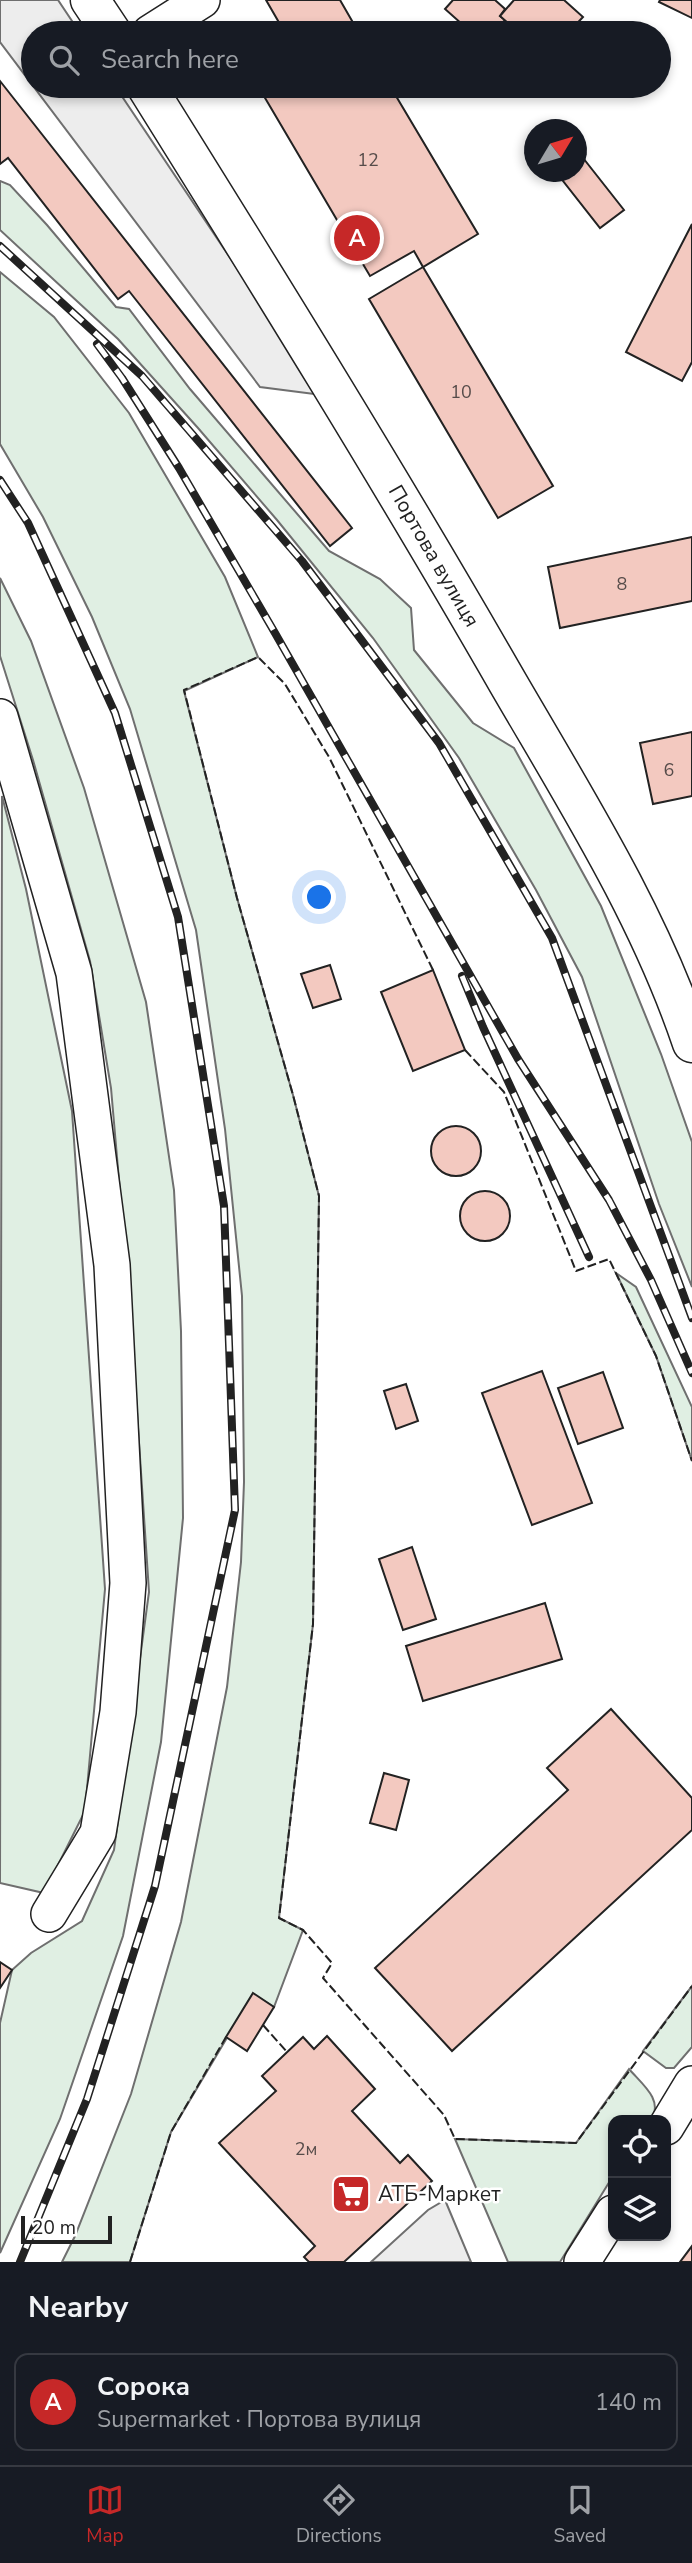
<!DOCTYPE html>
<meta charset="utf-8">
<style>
body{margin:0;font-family:"Nunito Sans",sans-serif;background:#242831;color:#f1f3f6}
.controls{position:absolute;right:21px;bottom:21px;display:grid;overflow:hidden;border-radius:14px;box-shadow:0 4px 10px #0003}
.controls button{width:63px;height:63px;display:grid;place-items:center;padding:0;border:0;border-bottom:2px solid #363941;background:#171b24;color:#f1f3f6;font:35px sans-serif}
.compass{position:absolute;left:524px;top:119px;width:63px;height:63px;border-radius:50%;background:#171b24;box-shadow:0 4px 10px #0003;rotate:52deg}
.scale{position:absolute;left:21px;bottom:18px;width:91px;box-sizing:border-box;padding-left:7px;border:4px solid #222;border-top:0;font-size:19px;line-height:24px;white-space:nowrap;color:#222;-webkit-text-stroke:5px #fff;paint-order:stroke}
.you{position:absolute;left:320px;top:898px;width:24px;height:24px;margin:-18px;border:5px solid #fff;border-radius:50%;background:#1a73e8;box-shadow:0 0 0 10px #1a73e833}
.badge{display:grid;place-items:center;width:46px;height:46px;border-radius:50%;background:#c62828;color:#fff;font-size:23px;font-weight:700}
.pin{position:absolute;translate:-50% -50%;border:4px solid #fff;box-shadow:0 2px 7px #0006}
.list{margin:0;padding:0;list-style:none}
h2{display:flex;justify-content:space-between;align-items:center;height:91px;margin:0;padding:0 28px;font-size:30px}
h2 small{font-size:23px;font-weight:400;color:#9ea1a6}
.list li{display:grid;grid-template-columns:46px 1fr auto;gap:21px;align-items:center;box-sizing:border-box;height:98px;margin:0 14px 14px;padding:0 14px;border:2px solid #363941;border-radius:14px}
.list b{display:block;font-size:26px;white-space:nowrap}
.list p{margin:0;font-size:23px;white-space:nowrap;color:#9ea1a6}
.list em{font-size:23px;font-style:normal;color:#9ea1a6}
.icon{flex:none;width:38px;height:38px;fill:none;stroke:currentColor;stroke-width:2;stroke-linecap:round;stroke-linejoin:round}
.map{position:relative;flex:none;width:692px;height:2262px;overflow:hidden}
.search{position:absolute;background:#171b24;box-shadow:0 4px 10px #0003;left:21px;right:21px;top:21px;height:77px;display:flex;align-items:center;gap:18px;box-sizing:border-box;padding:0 24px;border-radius:38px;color:#9ea1a6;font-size:26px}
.sheet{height:203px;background:#171b24}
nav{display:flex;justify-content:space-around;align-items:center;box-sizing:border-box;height:98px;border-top:2px solid #363941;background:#171b24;font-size:19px;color:#9ea1a6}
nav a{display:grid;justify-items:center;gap:4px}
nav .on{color:#c62828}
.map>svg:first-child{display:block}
</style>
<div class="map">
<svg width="692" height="2262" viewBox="0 0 692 2262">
<rect width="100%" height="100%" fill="#fff"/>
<g fill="#e0efe3" stroke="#6f6f6f" stroke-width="2">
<path d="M 0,181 L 10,185 L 47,225 L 116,307 L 129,309 L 190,389 L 329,551 L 380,579 L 411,608 L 414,650 L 473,723 L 514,748 L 601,906 L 661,1054 L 692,1142 L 692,1287 L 659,1204 L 582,977 L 536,890 L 459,758 L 373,638 L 277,520 L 198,428 L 118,339 L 0,230 Z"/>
<path d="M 0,272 L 54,317 L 129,413 L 225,577 L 258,657 L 184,691 L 237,898 L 293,1095 L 319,1196 L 313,1624 L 279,1918 L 303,1930 L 274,2007 L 253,1994 L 171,2132 L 130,2262 L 62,2262 L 75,2236 L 131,2094 L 181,1922 L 227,1687 L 241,1562 L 244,1482 L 242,1296 L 225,1129 L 196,930 L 130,709 L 92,617 L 43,517 L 0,444 Z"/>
<path d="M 0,578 L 31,641 L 84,788 L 146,1002 L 174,1190 L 181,1331 L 183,1518 L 161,1742 L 123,1936 L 60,2119 L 0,2253 L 0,2023 L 12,1970 L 31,1953 L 82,1921 L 114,1850 L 149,1592 L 130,1307 L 111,1088 L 90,961 L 33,760 L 0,656 Z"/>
<path d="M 2,796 L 26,889 L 72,1111 L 105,1589 L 85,1811 L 44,1893 L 0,1883 Z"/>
<path d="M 616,1273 L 636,1287 L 692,1407 L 692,1461 L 656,1356 Z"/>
<path d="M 692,1986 L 692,2047 L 674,2068 L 666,2068 L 643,2051 Z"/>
<path d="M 629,2069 C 642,2084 664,2100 651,2120 L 613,2120 L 613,2176 L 560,2262 L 508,2262 L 455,2139 L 576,2143 Z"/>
</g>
<g fill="#ededed" stroke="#6f6f6f" stroke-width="2">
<path d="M 0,0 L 58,0 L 80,33 L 33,33 L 33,86 L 115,86 L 322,395 L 260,387 L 0,42 Z"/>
<path d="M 445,2200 L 471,2262 L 371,2262 L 428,2210 Z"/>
</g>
<g fill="#f3c9c0" stroke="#222" stroke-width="2">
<path d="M 266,0 L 340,0 L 359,33 L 270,33 L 281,26 Z"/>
<path d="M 453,0 L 495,0 L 505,9 L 500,16 L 505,20 L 493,33 L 472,33 L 445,9 Z"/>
<path d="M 514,0 L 564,0 L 583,17 L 568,33 L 519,33 L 500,16 Z"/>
<path d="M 660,0 L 692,0 L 692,18 L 659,2 Z"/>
<path d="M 0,81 L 352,528 L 330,546 L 129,291 L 118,299 L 8,158 L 0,164 Z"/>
<path d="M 258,86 L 390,86 L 478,234 L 423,267 L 414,251 L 370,276 Z"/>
<path d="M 576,149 L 624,210 L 600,228 L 556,172 L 576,172 Z"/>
<path d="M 692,224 L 692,362 L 682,381 L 626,352 Z"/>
<path d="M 423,267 L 553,486 L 498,518 L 369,299 Z"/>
<path d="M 692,537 L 692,601 L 560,628 L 548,567 Z"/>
<path d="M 692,732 L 692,796 L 653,804 L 640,743 Z"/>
<path d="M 330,965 L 341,999 L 313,1008 L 301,974 Z"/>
<path d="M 433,970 L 465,1050 L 413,1071 L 381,992 Z"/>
<circle cx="456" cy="1151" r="25"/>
<circle cx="485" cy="1216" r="25"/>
<path d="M 542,1371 L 592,1503 L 532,1525 L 482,1393 Z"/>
<path d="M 603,1372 L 623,1428 L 578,1444 L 558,1388 Z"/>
<path d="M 406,1384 L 418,1421 L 396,1429 L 384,1391 Z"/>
<path d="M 412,1547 L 436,1619 L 403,1630 L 379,1559 Z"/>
<path d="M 545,1603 L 562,1659 L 423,1701 L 406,1646 Z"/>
<path d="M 611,1709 L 692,1798 L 692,1830 L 452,2051 L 375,1968 L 568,1790 L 547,1768 Z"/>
<path d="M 384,1773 L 409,1780 L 396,1830 L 370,1823 Z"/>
<path d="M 0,1962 L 12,1970 L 0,1988 Z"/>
<path d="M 253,1993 L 274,2007 L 247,2051 L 226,2037 Z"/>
<path d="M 327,2036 L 375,2089 L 352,2111 L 400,2163 L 408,2155 L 432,2181 L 344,2262 L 309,2262 L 304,2257 L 315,2246 L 219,2143 L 276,2091 L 262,2076 L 303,2037 L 314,2049 Z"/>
<path d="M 692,2246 L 692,2262 L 680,2262 Z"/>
</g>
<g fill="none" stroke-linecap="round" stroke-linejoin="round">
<g stroke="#222" stroke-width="38">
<g id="minor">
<path d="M 150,33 L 202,0"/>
<path d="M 0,717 L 74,973 L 112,1265 L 128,1583 L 118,1712 L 98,1833 L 49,1914"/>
<path d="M 666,2127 L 692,2084"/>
<path d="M 582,2262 L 613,2213"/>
</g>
</g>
<g stroke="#222" stroke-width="41">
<g id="major">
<path d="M 90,0 L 112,33"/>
<path d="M 146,86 C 269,283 392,481 508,683 C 576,800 649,915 692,1043"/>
</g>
</g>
<use href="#minor" stroke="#fff" stroke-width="35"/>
<use href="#major" stroke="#fff" stroke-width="38"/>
<g stroke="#222" stroke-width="8">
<g id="rail">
<path d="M 0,246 L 142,376 L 302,561 L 439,743 L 552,938 L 692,1318"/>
<path d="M 97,344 L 122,378 L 179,468 L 275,633 L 518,1059 L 609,1200 L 651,1280 L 692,1373"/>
<path d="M 0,480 L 28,523 L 115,713 L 178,917 L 224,1206 L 235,1510 L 155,1886 L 87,2099 L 20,2262"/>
<path d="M 462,976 L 483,1027 L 589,1257"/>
</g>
</g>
<use href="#rail" stroke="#fff" stroke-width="5" stroke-dasharray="16" stroke-linecap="butt"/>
<g stroke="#222" stroke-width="2" stroke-dasharray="9 3.5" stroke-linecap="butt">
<path d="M 433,970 L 329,757 L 285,684 L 258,657 L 184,690 L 237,898 L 293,1095 L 319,1196 L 313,1624 L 279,1918 L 303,1930 L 332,1963 L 323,1978 L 444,2115 L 455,2139 L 576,2143 L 692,1986"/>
<path d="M 465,1050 L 504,1092 L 576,1271 L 609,1259 L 656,1356 L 692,1461"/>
<path d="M 263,2025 L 287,2052"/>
<path d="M 130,2262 L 171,2132 L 226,2037"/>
</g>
</g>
<defs>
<g id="supermarket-square" transform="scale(2.0125)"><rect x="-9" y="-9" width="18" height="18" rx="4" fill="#c62828" stroke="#fff"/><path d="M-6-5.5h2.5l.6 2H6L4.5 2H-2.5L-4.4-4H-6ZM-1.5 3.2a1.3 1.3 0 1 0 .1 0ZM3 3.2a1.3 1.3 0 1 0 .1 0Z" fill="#fff"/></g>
</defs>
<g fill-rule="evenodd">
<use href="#supermarket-square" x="351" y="2194"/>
</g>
<g text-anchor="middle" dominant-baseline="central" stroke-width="5" stroke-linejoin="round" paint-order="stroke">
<g font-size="18" fill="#564c4a">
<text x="368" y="160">12</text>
<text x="461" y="392">10</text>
<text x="622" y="584">8</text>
<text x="669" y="770">6</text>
<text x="306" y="2149">2м</text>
</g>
<g font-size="21" fill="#222" stroke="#fff">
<text transform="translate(434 556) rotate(60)">Портова вулиця</text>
</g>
<g font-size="21" fill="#222" stroke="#fff" text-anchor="start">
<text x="378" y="2194">АТБ-Маркет</text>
</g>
</g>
</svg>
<div class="controls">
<button><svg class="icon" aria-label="locate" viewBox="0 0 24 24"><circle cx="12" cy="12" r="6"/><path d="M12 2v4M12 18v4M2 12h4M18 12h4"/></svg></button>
<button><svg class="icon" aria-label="layers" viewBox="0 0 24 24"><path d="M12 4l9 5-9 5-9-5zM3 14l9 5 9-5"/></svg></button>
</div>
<svg class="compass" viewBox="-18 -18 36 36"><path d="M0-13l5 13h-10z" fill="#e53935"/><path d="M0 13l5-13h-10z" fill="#9ea1a6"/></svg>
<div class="scale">20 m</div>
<div class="you"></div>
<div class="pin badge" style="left:357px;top:238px">A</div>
<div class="search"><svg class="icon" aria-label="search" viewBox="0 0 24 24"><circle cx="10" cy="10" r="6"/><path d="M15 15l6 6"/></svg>Search here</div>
</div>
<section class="sheet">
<h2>Nearby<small></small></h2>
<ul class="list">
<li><span class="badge">A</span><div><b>Сорока</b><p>Supermarket · Портова вулиця</p></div><em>140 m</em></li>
</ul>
</section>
<nav>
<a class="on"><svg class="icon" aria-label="map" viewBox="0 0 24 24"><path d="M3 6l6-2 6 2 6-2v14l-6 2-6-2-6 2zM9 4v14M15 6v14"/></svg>Map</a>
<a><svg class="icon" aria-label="directions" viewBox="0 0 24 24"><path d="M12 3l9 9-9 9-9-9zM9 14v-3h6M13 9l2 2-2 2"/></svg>Directions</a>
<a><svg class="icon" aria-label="saved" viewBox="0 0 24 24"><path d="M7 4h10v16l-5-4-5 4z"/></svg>Saved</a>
</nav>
